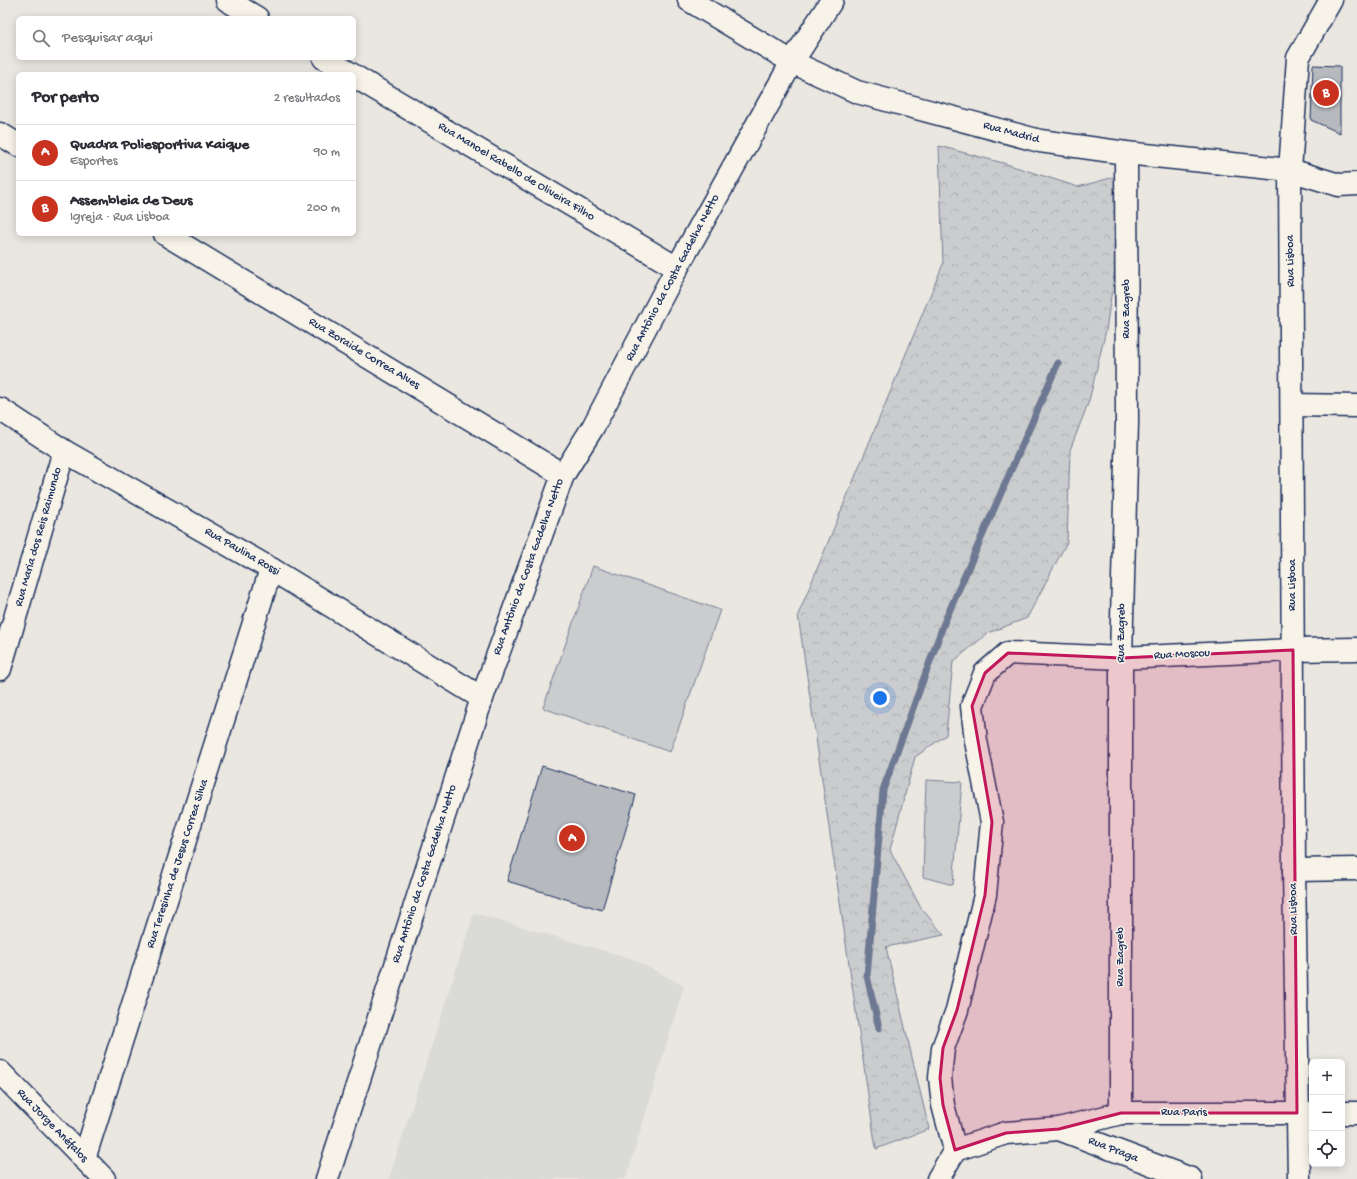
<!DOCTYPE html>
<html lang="pt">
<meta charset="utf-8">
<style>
body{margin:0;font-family:"Gochi Hand",sans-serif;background:#f2f2f3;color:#2b2b33}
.controls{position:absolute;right:12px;bottom:12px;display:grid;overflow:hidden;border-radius:6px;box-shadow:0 2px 10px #0003}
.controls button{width:36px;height:36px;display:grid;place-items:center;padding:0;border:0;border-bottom:1px solid #e1e1e2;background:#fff;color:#2b2b33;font:20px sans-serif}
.you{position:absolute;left:880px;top:698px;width:14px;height:14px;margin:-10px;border:3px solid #fff;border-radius:50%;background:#1a73e8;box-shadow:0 0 0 6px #1a73e833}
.badge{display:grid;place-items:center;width:26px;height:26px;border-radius:50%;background:#c8321e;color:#fff;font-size:13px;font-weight:700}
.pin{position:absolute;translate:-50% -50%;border:2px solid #fff;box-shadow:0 1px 4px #0006}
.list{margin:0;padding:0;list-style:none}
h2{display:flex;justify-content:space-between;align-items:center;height:52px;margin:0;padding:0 16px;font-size:17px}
h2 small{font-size:13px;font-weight:400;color:#7c7c81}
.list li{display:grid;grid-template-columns:26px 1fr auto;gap:12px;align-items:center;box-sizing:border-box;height:56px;padding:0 16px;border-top:1px solid #e1e1e2}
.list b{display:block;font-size:15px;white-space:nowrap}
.list p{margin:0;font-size:13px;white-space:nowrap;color:#7c7c81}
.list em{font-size:13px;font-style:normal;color:#7c7c81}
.icon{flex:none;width:22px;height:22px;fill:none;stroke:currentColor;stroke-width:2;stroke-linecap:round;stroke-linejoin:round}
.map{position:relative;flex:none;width:1357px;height:1179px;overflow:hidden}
.search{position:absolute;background:#fff;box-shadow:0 2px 10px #0003;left:16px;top:16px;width:340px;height:44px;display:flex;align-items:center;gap:10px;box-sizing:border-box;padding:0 14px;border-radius:6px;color:#7c7c81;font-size:15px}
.panel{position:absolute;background:#fff;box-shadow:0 2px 10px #0003;left:16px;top:72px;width:340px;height:164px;border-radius:6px}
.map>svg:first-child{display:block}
</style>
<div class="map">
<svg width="1357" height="1179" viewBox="0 0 1357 1179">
<defs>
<pattern id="forest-crowns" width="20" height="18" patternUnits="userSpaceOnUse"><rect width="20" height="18" fill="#cbcccd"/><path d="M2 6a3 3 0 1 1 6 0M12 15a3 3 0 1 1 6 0" fill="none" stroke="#aeb0b2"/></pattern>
</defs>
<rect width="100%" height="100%" fill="#eae7e0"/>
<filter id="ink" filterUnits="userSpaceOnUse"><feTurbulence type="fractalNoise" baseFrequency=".025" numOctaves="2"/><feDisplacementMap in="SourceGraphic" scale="8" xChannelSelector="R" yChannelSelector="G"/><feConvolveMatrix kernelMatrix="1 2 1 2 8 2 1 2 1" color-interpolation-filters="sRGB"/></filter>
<g filter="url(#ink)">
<path fill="#dadad6" d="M 474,913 L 633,959 L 684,986 L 626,1179 L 389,1179 Z"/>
<path fill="url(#forest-crowns)" stroke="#737e96" d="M 939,146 L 1003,163 L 1078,187 L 1118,176 L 1121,229 L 1106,330 L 1089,401 L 1070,450 L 1067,542 L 1027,618 L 988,633 L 953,662 L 946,735 L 915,757 L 890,850 L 921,908 L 944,935 L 886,947 L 929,1129 L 876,1149 L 798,615 L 943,264 Z"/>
<g fill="#cbcccd" stroke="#737e96">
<path d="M 593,566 L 720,610 L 670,752 L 543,708 Z"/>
<path d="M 926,780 L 962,782 L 953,885 L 923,877 Z"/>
</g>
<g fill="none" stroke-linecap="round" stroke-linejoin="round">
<path stroke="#6d7892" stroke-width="7" d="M 879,1028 L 867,976 L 883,790 L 944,623 L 1058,363"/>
</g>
<g fill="#b6babf" stroke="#1b2f5e">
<path d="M 1313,65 L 1340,66 L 1340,133 L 1311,120 Z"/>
<path d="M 542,766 L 636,795 L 602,910 L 507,881 Z"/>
</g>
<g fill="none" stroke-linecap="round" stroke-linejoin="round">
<g stroke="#1b2f5e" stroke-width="25">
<g id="minor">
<path d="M 227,0 L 257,18"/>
<path d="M 689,0 L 792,62 L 857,92 L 1040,141 L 1126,153 L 1290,170 L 1339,185 L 1357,184"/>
<path d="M 324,58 L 351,74"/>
<path d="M 354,76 L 677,268"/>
<path d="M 0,134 L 18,145"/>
<path d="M 165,234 L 563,475"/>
<path d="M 1292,405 L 1357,406"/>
<path d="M 0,409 L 64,451 L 271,569 L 482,698"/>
<path d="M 0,669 L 64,451"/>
<path d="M 1294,870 L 1357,869"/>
<path d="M 0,1072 L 104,1179"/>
<path d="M 1121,1113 L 1121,658 L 1127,422 L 1126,153"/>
<path d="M 1342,1113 L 1357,1113"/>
<path d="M 1059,1129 L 1191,1179"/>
<path d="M 955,1150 L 943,1105 L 940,1078 L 943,1048 L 957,1010 L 985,895 L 992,822 L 976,741 L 972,706 L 985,673 L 1008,653 L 1121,658 L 1293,650 L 1357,649"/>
<path d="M 84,1159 L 271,569"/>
<path d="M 327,1179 L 482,698 L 563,475 L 593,427 L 677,268 L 792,62 L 832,0"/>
<path d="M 938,1179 L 955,1150 L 1006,1133 L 1059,1129 L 1121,1113 L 1311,1113"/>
<path d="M 1299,1179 L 1294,870 L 1290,170 L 1298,58 L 1331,0"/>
</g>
</g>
<use href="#minor" stroke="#f7f3e8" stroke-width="22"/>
</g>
</g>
<path fill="#c2185b" fill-opacity="0.2" stroke="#c2185b" stroke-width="3" stroke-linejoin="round" d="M 1293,650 L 1297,1113 L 1121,1113 L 1059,1129 L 1006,1133 L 955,1150 L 943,1105 L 940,1078 L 943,1048 L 957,1010 L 985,895 L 992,822 L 972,706 L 985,673 L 1008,653 L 1121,658 Z"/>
<g text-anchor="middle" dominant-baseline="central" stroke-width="3" stroke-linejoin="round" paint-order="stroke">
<g font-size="12" fill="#1b2f5e" stroke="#f7f3e8">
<text transform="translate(1011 133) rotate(15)">Rua Madrid</text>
<text transform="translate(516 172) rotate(31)">Rua Manoel Rabello de Oliveira Filho</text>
<text transform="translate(1291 261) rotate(-91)">Rua Lisboa</text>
<text transform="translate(673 278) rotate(-62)">Rua Antônio da Costa Gadelha Netto</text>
<text transform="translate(1127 309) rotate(-90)">Rua Zagreb</text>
<text transform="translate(364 354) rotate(31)">Rua Zoraide Correa Alves</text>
<text transform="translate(39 537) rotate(-74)">Rua Maria dos Reis Raimundo</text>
<text transform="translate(242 552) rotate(30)">Rua Paulina Rossi</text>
<text transform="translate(529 567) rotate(-70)">Rua Antônio da Costa Gadelha Netto</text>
<text transform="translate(1293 585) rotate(-90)">Rua Lisboa</text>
<text transform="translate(1122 633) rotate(-89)">Rua Zagreb</text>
<text transform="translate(1182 655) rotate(-3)">Rua Moscou</text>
<text transform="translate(178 864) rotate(-72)">Rua Teresinha de Jesus Correa Silva</text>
<text transform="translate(425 874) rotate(-72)">Rua Antônio da Costa Gadelha Netto</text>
<text transform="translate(1294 909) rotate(-91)">Rua Lisboa</text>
<text transform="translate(1121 957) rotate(-90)">Rua Zagreb</text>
<text x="1184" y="1113">Rua Paris</text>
<text transform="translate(52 1126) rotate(46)">Rua Jorge Anéfalos</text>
<text transform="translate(1113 1150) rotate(21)">Rua Praga</text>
</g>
</g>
</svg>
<div class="controls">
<button>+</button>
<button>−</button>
<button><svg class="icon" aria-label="locate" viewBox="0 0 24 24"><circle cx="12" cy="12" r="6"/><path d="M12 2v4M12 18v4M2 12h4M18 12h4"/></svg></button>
</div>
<div class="you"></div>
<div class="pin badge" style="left:572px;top:838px">A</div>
<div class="pin badge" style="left:1326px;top:93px">B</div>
<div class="search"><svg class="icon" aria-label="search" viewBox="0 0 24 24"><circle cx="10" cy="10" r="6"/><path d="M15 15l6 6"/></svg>Pesquisar aqui</div>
<section class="panel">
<h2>Por perto<small>2 resultados</small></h2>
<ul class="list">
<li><span class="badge">A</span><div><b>Quadra Poliesportiva Kaique</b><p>Esportes</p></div><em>90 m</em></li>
<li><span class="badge">B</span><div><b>Assembleia de Deus</b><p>Igreja · Rua Lisboa</p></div><em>200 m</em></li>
</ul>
</section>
</div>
